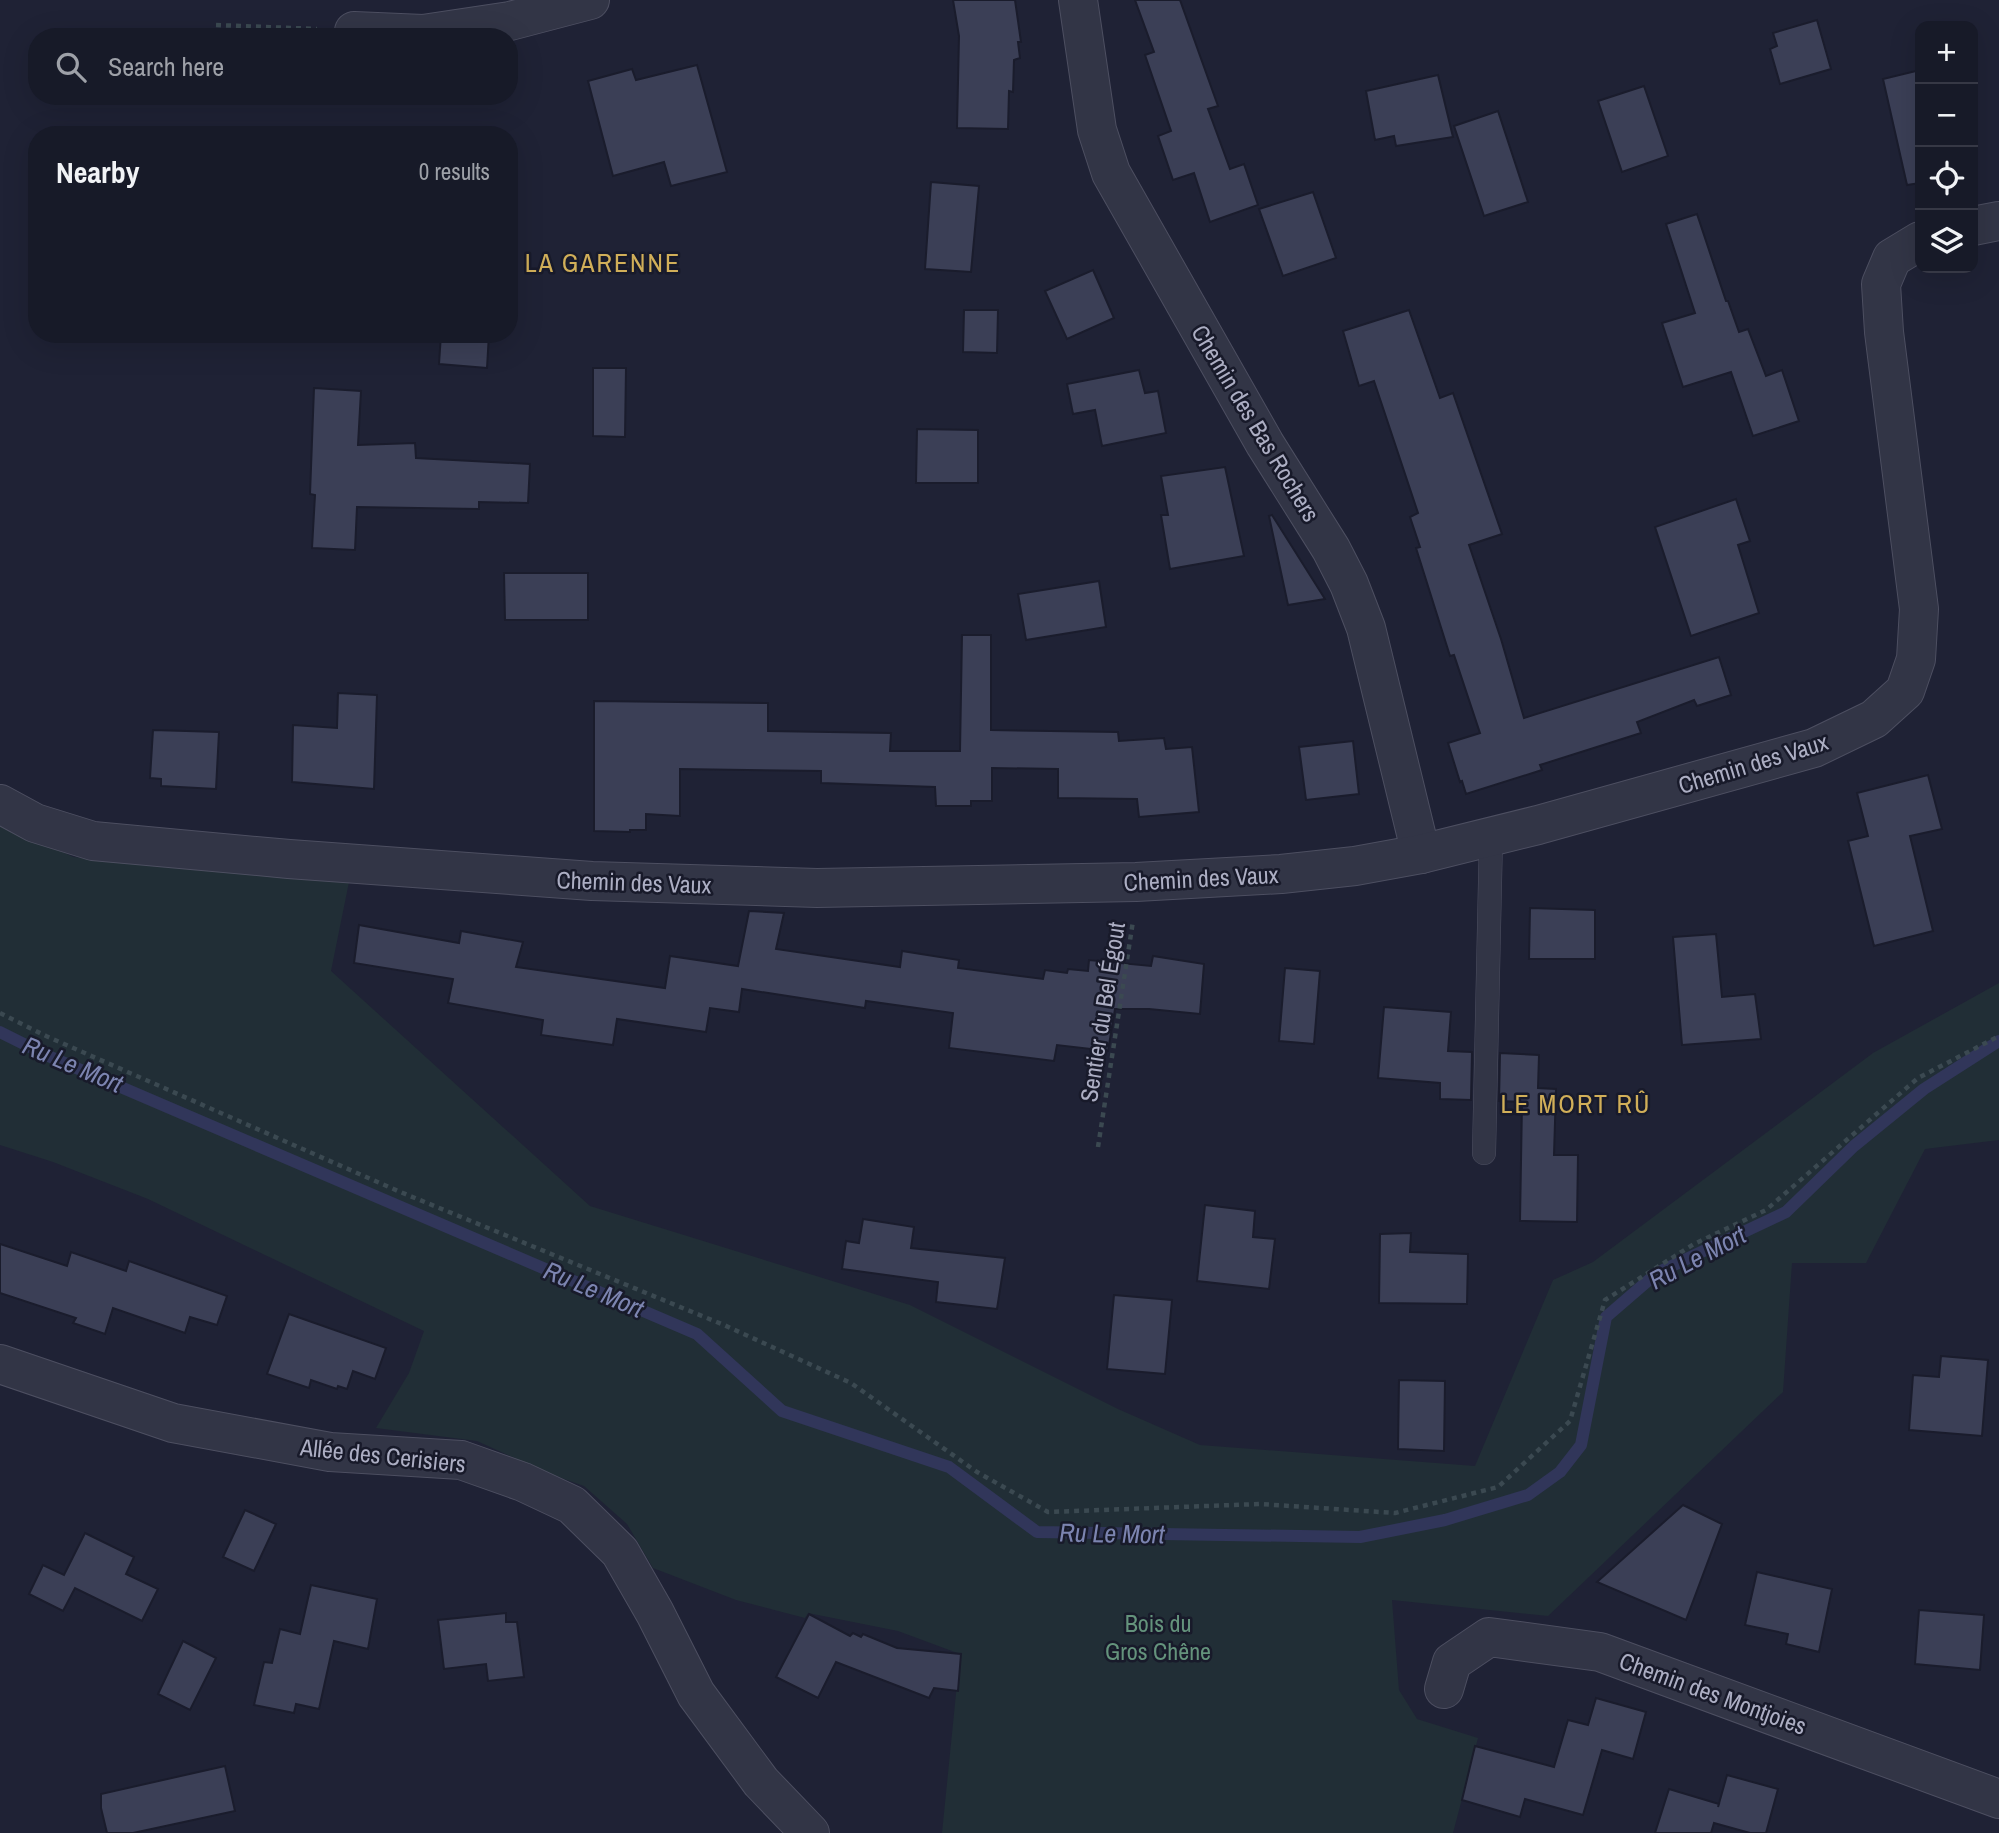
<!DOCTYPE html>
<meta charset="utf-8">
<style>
body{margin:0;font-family:"Archivo Narrow",sans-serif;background:#202330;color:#f1f3f6}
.controls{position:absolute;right:21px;top:21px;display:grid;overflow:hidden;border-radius:14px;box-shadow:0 7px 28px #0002}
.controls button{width:63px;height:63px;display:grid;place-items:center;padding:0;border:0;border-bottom:2px solid #363845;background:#171a28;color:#f1f3f6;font:35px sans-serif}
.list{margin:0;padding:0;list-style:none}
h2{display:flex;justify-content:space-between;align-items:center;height:91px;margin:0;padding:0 28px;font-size:30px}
h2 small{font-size:23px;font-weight:400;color:#9ea1a8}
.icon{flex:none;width:38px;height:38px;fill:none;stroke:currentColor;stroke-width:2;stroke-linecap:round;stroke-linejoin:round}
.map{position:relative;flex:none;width:1999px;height:1833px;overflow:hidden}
.search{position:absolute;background:#171a28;box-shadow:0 7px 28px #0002;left:28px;top:28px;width:490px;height:77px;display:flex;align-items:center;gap:18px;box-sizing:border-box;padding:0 24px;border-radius:28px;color:#9ea1a8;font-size:26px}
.panel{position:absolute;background:#171a28;box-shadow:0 7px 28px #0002;left:28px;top:126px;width:490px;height:217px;border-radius:28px}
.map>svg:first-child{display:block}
</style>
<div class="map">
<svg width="1999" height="1833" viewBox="0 0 1999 1833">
<rect width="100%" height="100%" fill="#1f2235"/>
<path fill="#212e36" d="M 0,820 L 73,857 L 349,882 L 331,971 L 590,1206 L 910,1305 L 1118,1409 L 1200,1445 L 1475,1466 L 1553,1280 L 1593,1262 L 1873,1053 L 1999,983 L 1999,1140 L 1925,1149 L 1866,1263 L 1792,1263 L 1783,1392 L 1548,1616 L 1392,1600 L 1399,1690 L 1417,1719 L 1478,1738 L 1453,1833 L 942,1833 L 960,1654 L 898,1631 L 808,1613 L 805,1618 L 736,1600 L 653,1568 L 627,1524 L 584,1486 L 550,1474 L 477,1441 L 376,1428 L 409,1373 L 424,1331 L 148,1199 L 53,1162 L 0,1145 Z"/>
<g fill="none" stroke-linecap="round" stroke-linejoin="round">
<path stroke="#31365a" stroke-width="12" d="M 0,1032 L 46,1055 L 697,1334 L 782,1411 L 949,1467 L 1037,1532 L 1360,1537 L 1445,1520 L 1528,1495 L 1560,1472 L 1581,1445 L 1606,1317 L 1657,1273 L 1786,1212 L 1854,1146 L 1924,1089 L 1999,1041"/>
</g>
<g fill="#3b3f56" stroke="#1a1c2c" stroke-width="2">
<path d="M 953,0 L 1015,0 L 1021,42 L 1018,42 L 1020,58 L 1014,60 L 1013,92 L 1009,91 L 1008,129 L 957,128 L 959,36 Z"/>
<path d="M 1135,0 L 1180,0 L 1218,106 L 1208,109 L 1230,169 L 1244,164 L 1258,205 L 1210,222 L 1194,173 L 1173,180 L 1158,136 L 1171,131 L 1145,55 L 1154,52 Z"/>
<path d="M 1817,20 L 1831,69 L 1780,84 L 1770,49 L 1777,46 L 1773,33 Z"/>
<path d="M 697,65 L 727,172 L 671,186 L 664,162 L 613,176 L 588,81 L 632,69 L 636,80 Z"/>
<path d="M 1920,70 L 1920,183 L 1907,185 L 1883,79 Z"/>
<path d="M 1438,75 L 1453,137 L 1396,146 L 1394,136 L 1375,140 L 1366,91 Z"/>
<path d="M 1644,86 L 1668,156 L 1622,172 L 1598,101 Z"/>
<path d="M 1498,111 L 1528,202 L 1484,216 L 1454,126 Z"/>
<path d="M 931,182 L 979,186 L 971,272 L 925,269 Z"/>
<path d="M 1313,192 L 1336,258 L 1283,276 L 1259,209 Z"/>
<path d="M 1697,214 L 1726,301 L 1728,301 L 1739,332 L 1748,329 L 1766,376 L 1782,370 L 1799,421 L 1753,436 L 1731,372 L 1683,387 L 1662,323 L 1695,313 L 1666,224 Z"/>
<path d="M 1093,270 L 1114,318 L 1067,339 L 1045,291 Z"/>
<path d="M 964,310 L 998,310 L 997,353 L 963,352 Z"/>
<path d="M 1409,310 L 1440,398 L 1453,393 L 1502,534 L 1469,545 L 1501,639 L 1524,718 L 1719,657 L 1731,695 L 1697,706 L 1694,700 L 1637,722 L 1641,733 L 1540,765 L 1542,770 L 1466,794 L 1462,781 L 1460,782 L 1448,743 L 1480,733 L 1454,655 L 1450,656 L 1416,548 L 1420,547 L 1410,517 L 1418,513 L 1374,381 L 1359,386 L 1343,331 Z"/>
<path d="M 441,334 L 489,334 L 487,368 L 439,364 Z"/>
<path d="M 593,368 L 626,368 L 625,437 L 593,436 Z"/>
<path d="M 1139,370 L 1145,393 L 1158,391 L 1166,433 L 1102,446 L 1095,410 L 1073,414 L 1067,384 Z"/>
<path d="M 314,388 L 361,391 L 358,445 L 415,443 L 416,458 L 530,464 L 528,503 L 479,502 L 479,509 L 357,507 L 355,550 L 312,548 L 315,495 L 310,494 Z"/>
<path d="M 917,429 L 978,430 L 978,483 L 916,483 Z"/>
<path d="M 1225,467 L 1244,556 L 1170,569 L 1161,515 L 1168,515 L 1161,476 Z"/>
<path d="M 1736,499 L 1750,541 L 1738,545 L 1759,613 L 1691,636 L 1655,527 Z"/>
<path d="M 1272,515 L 1325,599 L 1288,605 L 1269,516 Z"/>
<path d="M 504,573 L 588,573 L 588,620 L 505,620 Z"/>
<path d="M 1099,581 L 1106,627 L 1026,640 L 1018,594 Z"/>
<path d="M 962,635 L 991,635 L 991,730 L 1118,732 L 1119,741 L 1164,738 L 1166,749 L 1192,747 L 1199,812 L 1139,817 L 1137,799 L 1058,798 L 1058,769 L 992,768 L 992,801 L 971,801 L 971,806 L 936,806 L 935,787 L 821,783 L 821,771 L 680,769 L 680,816 L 646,814 L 646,830 L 630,830 L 630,832 L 594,831 L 594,701 L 768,703 L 768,731 L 891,733 L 890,751 L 960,751 Z"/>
<path d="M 338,693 L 377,695 L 374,789 L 292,782 L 293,725 L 337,728 Z"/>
<path d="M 153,730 L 219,732 L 216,789 L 161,786 L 161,779 L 150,778 Z"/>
<path d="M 1353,741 L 1359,794 L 1306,800 L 1299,747 Z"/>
<path d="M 1928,775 L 1942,829 L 1910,836 L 1933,931 L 1874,946 L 1848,841 L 1868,836 L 1857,793 Z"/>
<path d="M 1530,908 L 1595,910 L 1595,959 L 1529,959 Z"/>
<path d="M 749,911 L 784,913 L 776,949 L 900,967 L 902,951 L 959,960 L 958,968 L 1043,979 L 1045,970 L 1067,973 L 1068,969 L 1088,971 L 1089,960 L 1151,966 L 1153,956 L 1204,964 L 1200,1014 L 1149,1009 L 1115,1009 L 1108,1051 L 1057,1045 L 1054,1061 L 949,1048 L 953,1013 L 866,1001 L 865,1008 L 742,989 L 739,1012 L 710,1008 L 706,1032 L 617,1019 L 613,1045 L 541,1035 L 543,1020 L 448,1003 L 453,979 L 354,963 L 359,925 L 459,943 L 461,931 L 523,942 L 516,967 L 665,988 L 670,956 L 738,966 Z"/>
<path d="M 1716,934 L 1722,997 L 1755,994 L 1761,1039 L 1682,1045 L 1673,937 Z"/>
<path d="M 1285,968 L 1320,971 L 1314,1044 L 1279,1041 Z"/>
<path d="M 1384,1007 L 1451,1012 L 1448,1051 L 1472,1052 L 1471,1100 L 1440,1099 L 1440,1083 L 1378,1078 Z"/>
<path d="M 1500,1053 L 1539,1055 L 1538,1088 L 1556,1089 L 1554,1155 L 1578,1155 L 1577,1222 L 1520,1221 L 1522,1102 L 1499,1101 Z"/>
<path d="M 1205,1205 L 1255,1211 L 1253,1237 L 1275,1239 L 1269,1289 L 1197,1281 Z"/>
<path d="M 863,1219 L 914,1227 L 911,1248 L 1005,1258 L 997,1309 L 936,1302 L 938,1282 L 842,1269 L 846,1241 L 859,1243 Z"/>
<path d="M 1411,1233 L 1410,1252 L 1468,1254 L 1467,1304 L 1379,1303 L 1380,1234 Z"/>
<path d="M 0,1244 L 67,1266 L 71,1252 L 126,1271 L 129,1261 L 227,1296 L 217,1325 L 190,1317 L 185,1333 L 113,1308 L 105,1334 L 73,1323 L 76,1318 L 0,1293 Z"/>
<path d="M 1114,1295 L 1172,1300 L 1165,1374 L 1107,1369 Z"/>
<path d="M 289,1314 L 386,1348 L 375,1379 L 353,1371 L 347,1389 L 338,1386 L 337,1389 L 311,1380 L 309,1388 L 267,1374 Z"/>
<path d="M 1941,1356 L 1988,1360 L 1982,1436 L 1909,1430 L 1913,1375 L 1939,1377 Z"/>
<path d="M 1399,1380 L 1445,1381 L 1444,1451 L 1398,1449 Z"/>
<path d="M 1683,1505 L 1722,1524 L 1686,1620 L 1597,1582 Z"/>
<path d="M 245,1510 L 276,1524 L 254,1571 L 223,1557 Z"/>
<path d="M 85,1533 L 134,1557 L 126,1574 L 158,1589 L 142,1621 L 75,1588 L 63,1611 L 29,1594 L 43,1565 L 64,1575 Z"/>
<path d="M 1757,1572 L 1832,1589 L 1819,1652 L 1786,1644 L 1788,1634 L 1745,1625 Z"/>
<path d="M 311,1585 L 377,1599 L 368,1649 L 334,1641 L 319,1709 L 296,1704 L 294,1713 L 254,1705 L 264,1662 L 272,1663 L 280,1629 L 300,1634 Z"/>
<path d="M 1919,1610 L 1984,1615 L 1980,1670 L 1915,1664 Z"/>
<path d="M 506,1613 L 506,1622 L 517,1622 L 524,1677 L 488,1681 L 486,1664 L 444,1669 L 438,1620 Z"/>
<path d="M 809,1614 L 850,1636 L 853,1633 L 861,1637 L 863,1634 L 897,1648 L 961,1654 L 958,1691 L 934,1688 L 929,1698 L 836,1662 L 818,1698 L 776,1677 Z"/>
<path d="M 183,1641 L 216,1658 L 190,1710 L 158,1694 Z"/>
<path d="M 1596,1698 L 1646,1712 L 1633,1759 L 1602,1750 L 1583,1815 L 1525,1799 L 1520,1817 L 1462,1800 L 1475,1746 L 1554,1767 L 1568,1720 L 1588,1725 Z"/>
<path d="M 225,1766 L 235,1811 L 133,1833 L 107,1833 L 101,1808 L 101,1794 Z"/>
<path d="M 1727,1775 L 1778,1789 L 1766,1833 L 1750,1833 L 1714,1823 L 1711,1833 L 1655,1833 L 1669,1789 L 1719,1804 L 1718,1807 Z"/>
</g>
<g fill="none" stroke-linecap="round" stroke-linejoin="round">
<g stroke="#4d4f61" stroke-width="24">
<path id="service" d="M 1484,1153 L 1491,837"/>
</g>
<g stroke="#4d4f61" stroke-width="40">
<g id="minor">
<path d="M 1078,0 L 1097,130 L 1111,173 L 1265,444 L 1331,549 L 1349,584 L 1366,628 L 1421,854"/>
<path d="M 354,31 L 423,34 L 510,21 L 590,0"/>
<path d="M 1973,226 L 1999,221"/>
<path d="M 0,804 L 35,823 L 93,841 L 289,859 L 592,881 L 817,888 L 1136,882 L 1281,874 L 1355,866 L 1421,854 L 1538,825 L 1814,748 L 1874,719 L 1905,691 L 1916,659 L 1919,609 L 1884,332 L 1881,284 L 1892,258 L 1920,241"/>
<path d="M 0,1364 L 173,1423 L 330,1452 L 461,1460 L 523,1482 L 572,1505 L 620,1552 L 655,1613 L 696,1694 L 761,1782 L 810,1833"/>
<path d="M 1444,1689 L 1452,1662 L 1489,1637 L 1600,1652 L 1999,1799"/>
</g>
</g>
<g stroke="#3b4951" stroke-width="4.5" stroke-dasharray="5 5" stroke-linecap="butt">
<path d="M 216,25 L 317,29"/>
<path d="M 0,1013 L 46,1036 L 398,1191 L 724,1325 L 851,1383 L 977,1472 L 1048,1512 L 1260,1504 L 1395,1513 L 1498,1487 L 1570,1421 L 1605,1300 L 1694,1244 L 1766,1210 L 1918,1078 L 1999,1036"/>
<path d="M 1098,1147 L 1133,921"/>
</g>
<use href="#service" stroke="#323546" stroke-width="23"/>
<use href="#minor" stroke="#323546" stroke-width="38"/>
</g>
<g text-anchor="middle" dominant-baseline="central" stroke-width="5" stroke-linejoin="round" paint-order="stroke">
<g font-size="24" fill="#acaec3" stroke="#181a2a">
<text transform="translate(1256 423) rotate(59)">Chemin des Bas Rochers</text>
<text transform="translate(1753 763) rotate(-17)">Chemin des Vaux</text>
<text transform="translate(1201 878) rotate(-3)">Chemin des Vaux</text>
<text transform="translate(634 882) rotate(2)">Chemin des Vaux</text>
<text transform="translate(1102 1012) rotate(-81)">Sentier du Bel Égout</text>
<text transform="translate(383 1455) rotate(6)">Allée des Cerisiers</text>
<text transform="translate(1713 1693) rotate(20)">Chemin des Montjoies</text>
</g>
<g font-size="24" fill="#64937c" stroke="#181a2a">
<text x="1158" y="1623">Bois du<tspan x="1158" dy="28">Gros Chêne</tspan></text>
</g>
<g font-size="26" letter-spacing="2" fill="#d1af59" stroke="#181a2a">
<text x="603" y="262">LA GARENNE</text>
<text x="1576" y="1103">LE MORT RÛ</text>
</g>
<g font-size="26" font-style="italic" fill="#7c84b0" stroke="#181a2a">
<text transform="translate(73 1064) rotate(23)">Ru Le Mort</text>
<text transform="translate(1697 1257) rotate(-28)">Ru Le Mort</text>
<text transform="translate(594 1289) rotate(23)">Ru Le Mort</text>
<text transform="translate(1112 1533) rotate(1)">Ru Le Mort</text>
</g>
</g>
</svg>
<div class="controls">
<button>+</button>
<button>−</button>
<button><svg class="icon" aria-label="locate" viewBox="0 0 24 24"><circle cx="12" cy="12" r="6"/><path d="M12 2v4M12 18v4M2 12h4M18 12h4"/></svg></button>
<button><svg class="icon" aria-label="layers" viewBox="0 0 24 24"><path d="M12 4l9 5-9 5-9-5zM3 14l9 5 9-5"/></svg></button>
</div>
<div class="search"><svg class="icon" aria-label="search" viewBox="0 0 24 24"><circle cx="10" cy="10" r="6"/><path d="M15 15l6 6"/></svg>Search here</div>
<section class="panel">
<h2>Nearby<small>0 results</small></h2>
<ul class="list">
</ul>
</section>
</div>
